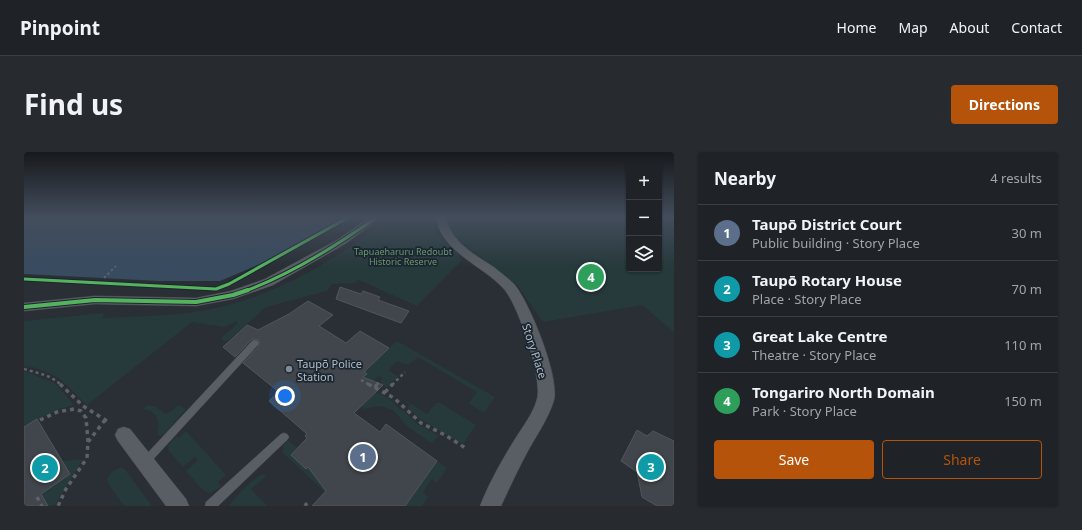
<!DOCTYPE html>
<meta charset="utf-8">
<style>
body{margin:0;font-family:"Noto Sans",sans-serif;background:#272b30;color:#f1f3f6}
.controls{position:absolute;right:12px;top:12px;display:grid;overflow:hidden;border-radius:4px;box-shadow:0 1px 3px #0004}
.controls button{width:36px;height:36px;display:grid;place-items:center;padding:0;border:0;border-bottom:1px solid #3c4045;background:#1f2328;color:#f1f3f6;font:20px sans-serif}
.you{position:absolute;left:261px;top:244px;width:14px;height:14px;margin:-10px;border:3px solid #fff;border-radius:50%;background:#1a73e8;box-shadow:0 0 0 6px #1a73e833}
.badge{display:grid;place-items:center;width:26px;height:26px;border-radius:50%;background:#b45309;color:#fff;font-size:13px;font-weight:700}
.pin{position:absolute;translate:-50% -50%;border:2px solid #fff;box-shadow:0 1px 4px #0006}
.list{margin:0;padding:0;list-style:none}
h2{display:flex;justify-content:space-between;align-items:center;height:52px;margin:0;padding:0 16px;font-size:17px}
h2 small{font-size:13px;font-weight:400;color:#a1a4a8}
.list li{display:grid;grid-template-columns:26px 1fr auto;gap:12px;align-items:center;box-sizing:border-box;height:56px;padding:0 16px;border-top:1px solid #3c4045}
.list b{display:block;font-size:15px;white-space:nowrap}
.list p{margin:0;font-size:13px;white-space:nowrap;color:#a1a4a8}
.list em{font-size:13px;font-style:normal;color:#a1a4a8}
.actions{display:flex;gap:8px;padding:12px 16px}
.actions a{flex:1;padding:9px 0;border:1px solid #b45309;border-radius:4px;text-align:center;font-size:14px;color:#b45309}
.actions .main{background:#b45309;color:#fff}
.icon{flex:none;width:22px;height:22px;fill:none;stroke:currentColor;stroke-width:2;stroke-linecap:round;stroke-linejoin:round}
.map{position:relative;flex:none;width:650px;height:354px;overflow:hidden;border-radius:4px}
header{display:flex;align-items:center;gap:24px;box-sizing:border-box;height:56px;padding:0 20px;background:#1f2328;border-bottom:1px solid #3c4045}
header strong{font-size:19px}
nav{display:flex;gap:22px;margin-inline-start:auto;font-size:14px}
.intro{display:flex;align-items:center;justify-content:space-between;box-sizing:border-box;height:96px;padding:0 24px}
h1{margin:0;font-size:28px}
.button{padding:10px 18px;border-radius:4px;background:#b45309;color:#fff;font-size:14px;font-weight:700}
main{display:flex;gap:24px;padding:0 24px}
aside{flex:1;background:#1f2328;border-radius:4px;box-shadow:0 1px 3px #0004}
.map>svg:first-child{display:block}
</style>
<header>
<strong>Pinpoint</strong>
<nav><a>Home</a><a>Map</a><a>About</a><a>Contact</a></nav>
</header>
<div class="intro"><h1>Find us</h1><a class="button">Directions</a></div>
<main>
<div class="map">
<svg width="650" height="354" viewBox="0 0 650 354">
<rect width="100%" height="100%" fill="#292f35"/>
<g fill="#26393b">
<path d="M 365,65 L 398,65 L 410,71 L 412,82 L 433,100 L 437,109 L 393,154 L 335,128 L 330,131 L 308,132 L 303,139 L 242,155 L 206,187 L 200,190 L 197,186 L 213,172 L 213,169 L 200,175 L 168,170 L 63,253 L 35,226 L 12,216 L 0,214 L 0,169 L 80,161 L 79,166 C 118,164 159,164 197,155 C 254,142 321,103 365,65 Z"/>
<path d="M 425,65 L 605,65 L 605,117 L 635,117 L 635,65 L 650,65 L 650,180 L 618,153 L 519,170 L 493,133 L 428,83 L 423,71 Z"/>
<path d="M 373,189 L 471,245 L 460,261 L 445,251 L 453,240 L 394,205 L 384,213 L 373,209 L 364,218 L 374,224 L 363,235 L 356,232 L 358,227 L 357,224 L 353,225 L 350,230 L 340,224 L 343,222 L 340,220 Z"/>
<path d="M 0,219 L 31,231 L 50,253 C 32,257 16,265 0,275 Z"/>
<path d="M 347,239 L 359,243 L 370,251 L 376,258 L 378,257 L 392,271 L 415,284 L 407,291 L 384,275 L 369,258 L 356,254 L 339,257 L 338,254 L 350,242 Z"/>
<path d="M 380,247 L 403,262 L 412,251 L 416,251 L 452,273 L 439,292 L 396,267 L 383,254 L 386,253 Z"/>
<path d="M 122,253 L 130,254 L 142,262 L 149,258 L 154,253 L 162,257 L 141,281 L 136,284 L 133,282 C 137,270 133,259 120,257 Z"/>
<path d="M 162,279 L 202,323 L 194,330 L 198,334 L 186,341 L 179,338 L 162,319 L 174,308 L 171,305 L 159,315 L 144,298 L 145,292 L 153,284 L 155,286 Z"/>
<path d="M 264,288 L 273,296 L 267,303 L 282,317 L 283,315 L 286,317 L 302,338 L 301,340 L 259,301 L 259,294 Z"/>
<path d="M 59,307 L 31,353 L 24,354 L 17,342 L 46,322 L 38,309 Z"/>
<path d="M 413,309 L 423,316 L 413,331 L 408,327 L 399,340 L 404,345 L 398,354 L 381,354 Z"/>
<path d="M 98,315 L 102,319 L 128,354 L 100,354 L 85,333 L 83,327 L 89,319 Z"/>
<path d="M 239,322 L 242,324 L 227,337 L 243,354 L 205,354 C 212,345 229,325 239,322 Z"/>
</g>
<path fill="#384b5f" d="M 0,65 L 320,65 L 312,72 L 243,109 L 196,129 L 135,129 L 0,122 Z"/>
<g fill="#41464c" stroke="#51565d">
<path d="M 316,135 L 337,142 L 339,139 L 356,145 L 354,148 L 385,159 L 377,171 L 312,147 Z"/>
<path d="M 284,149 L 309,163 L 295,174 L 322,191 L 336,179 L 365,196 L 340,220 L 343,222 L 339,225 L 359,233 L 330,261 L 356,280 L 362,272 L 413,309 L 381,354 L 288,354 L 302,339 L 284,315 L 282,317 L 267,303 L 283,286 L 281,284 L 283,282 L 245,249 L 255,240 L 219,211 L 235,194 L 235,188 L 231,187 L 227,188 L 211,205 L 199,195 L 223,173 L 234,178 L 265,162 Z"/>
<path d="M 13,267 L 46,322 L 17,342 L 24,354 L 0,354 L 0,275 Z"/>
<path d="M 613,278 L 623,284 L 629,279 L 650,289 L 650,354 L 633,354 L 618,345 L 613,320 L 597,309 Z"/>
</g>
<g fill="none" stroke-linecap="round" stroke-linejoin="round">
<g stroke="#474b50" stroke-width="1">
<g id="service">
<path d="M 231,188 L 234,189 L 235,191 L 234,193 L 124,313 L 121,315 L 118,313 L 116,310 L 118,307 L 228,189 Z"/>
<path d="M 260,281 L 263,282 L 265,285 L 263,288 L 194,354 L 181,354 L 182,350 L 257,282 Z"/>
</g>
</g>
<g stroke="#474b50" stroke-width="1">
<g id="minor">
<path d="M 346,65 L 358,65 L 321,92 L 249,133 L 209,147 L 172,154 L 71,152 L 0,159 L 0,151 L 71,144 L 172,146 L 207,139 L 241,127 L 313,88 Z"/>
<path d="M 412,65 L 422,65 C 426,90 452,103 471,116 C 477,121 484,126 490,132 C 505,149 536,225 530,248 C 525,265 514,281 505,297 C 495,315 486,335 477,354 L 456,354 C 465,331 478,308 491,287 C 499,274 509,262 513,247 C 519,228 494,151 479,136 C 458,113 417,100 412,65 Z"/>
<path d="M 100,275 L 106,277 L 162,347 L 165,354 L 142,354 L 94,289 L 91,283 L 94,277 Z"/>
</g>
</g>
<path stroke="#5c6267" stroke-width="2" stroke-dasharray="2.5 2.5" stroke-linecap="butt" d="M 80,126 L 92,114"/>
<g stroke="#5c6267" stroke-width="2.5" stroke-dasharray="3 3" stroke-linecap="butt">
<path d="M 0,217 C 13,221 27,223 37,233"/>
<path d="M 337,228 L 346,233"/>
<path d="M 353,233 L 355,228"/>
<path d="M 368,233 L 381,220"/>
</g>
<g stroke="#5c6267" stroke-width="3.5" stroke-dasharray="4 4" stroke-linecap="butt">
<path d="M 36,232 L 59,254 L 83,269"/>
<path d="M 344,232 L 370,246 L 397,271 L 421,283 L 443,297"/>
<path d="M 351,236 L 353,232"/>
<path d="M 361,240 L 369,232"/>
<path d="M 16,268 L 33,260 L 50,257 L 57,259 L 62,266 L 64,289 L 63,306 L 42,337 L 34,354"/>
<path d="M 64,290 L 81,268"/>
<path d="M 13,345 L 18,354"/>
<path d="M 281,354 L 283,351"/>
</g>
<use href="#service" fill="#585e63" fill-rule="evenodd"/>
<use href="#minor" fill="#585e63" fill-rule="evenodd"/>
<g stroke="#1c2630" stroke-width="5">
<g id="cycleway-far1">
<path d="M 0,127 L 192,137 L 205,132 L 325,65"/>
<path d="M 221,139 C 268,122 312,94 353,65"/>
</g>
</g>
<g stroke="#1c2630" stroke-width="6">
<path id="cycleway" d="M 0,155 L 71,148 L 172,150 L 209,143 L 224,138"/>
</g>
<use href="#cycleway-far1" stroke="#56b35d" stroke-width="3"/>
<use href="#cycleway" stroke="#56b35d" stroke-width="4"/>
</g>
<linearGradient id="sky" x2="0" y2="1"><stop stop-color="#171a1d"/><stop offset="0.57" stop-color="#434d5c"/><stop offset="1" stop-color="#434d5c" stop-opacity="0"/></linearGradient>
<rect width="650" height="115" fill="url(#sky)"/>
<circle fill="#828b94" stroke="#1c2630" stroke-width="1.5" cx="265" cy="217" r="4"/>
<g text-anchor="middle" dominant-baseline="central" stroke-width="3.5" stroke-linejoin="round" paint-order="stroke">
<g font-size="9" fill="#6a9771" stroke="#1c2630">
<text x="379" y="99">Tapuaeharuru Redoubt<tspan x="379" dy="10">Historic Reserve</tspan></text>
</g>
<g font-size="11" fill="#b2bcc7" stroke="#1c2630">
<text transform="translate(511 199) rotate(72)">Story Place</text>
</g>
<g font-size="11" fill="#b2bcc7" stroke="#1c2630" text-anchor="start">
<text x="273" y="211">Taupō Police<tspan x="273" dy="13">Station</tspan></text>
</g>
</g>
</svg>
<div class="controls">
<button>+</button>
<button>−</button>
<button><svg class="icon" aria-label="layers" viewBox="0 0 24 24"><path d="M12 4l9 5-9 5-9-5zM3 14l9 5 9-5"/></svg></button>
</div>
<div class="you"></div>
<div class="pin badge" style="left:339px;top:305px;background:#5c6f8a">1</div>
<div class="pin badge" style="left:21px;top:316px;background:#0f9aa8">2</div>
<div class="pin badge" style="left:627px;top:315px;background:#0f9aa8">3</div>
<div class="pin badge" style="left:567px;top:125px;background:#2e9e5b">4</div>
</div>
<aside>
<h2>Nearby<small>4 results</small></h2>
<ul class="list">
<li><span class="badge" style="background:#5c6f8a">1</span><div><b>Taupō District Court</b><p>Public building · Story Place</p></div><em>30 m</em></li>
<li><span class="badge" style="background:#0f9aa8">2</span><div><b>Taupō Rotary House</b><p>Place · Story Place</p></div><em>70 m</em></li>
<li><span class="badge" style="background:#0f9aa8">3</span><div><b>Great Lake Centre</b><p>Theatre · Story Place</p></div><em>110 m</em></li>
<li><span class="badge" style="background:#2e9e5b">4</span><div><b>Tongariro North Domain</b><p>Park · Story Place</p></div><em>150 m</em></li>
</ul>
<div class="actions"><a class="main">Save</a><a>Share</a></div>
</aside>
</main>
